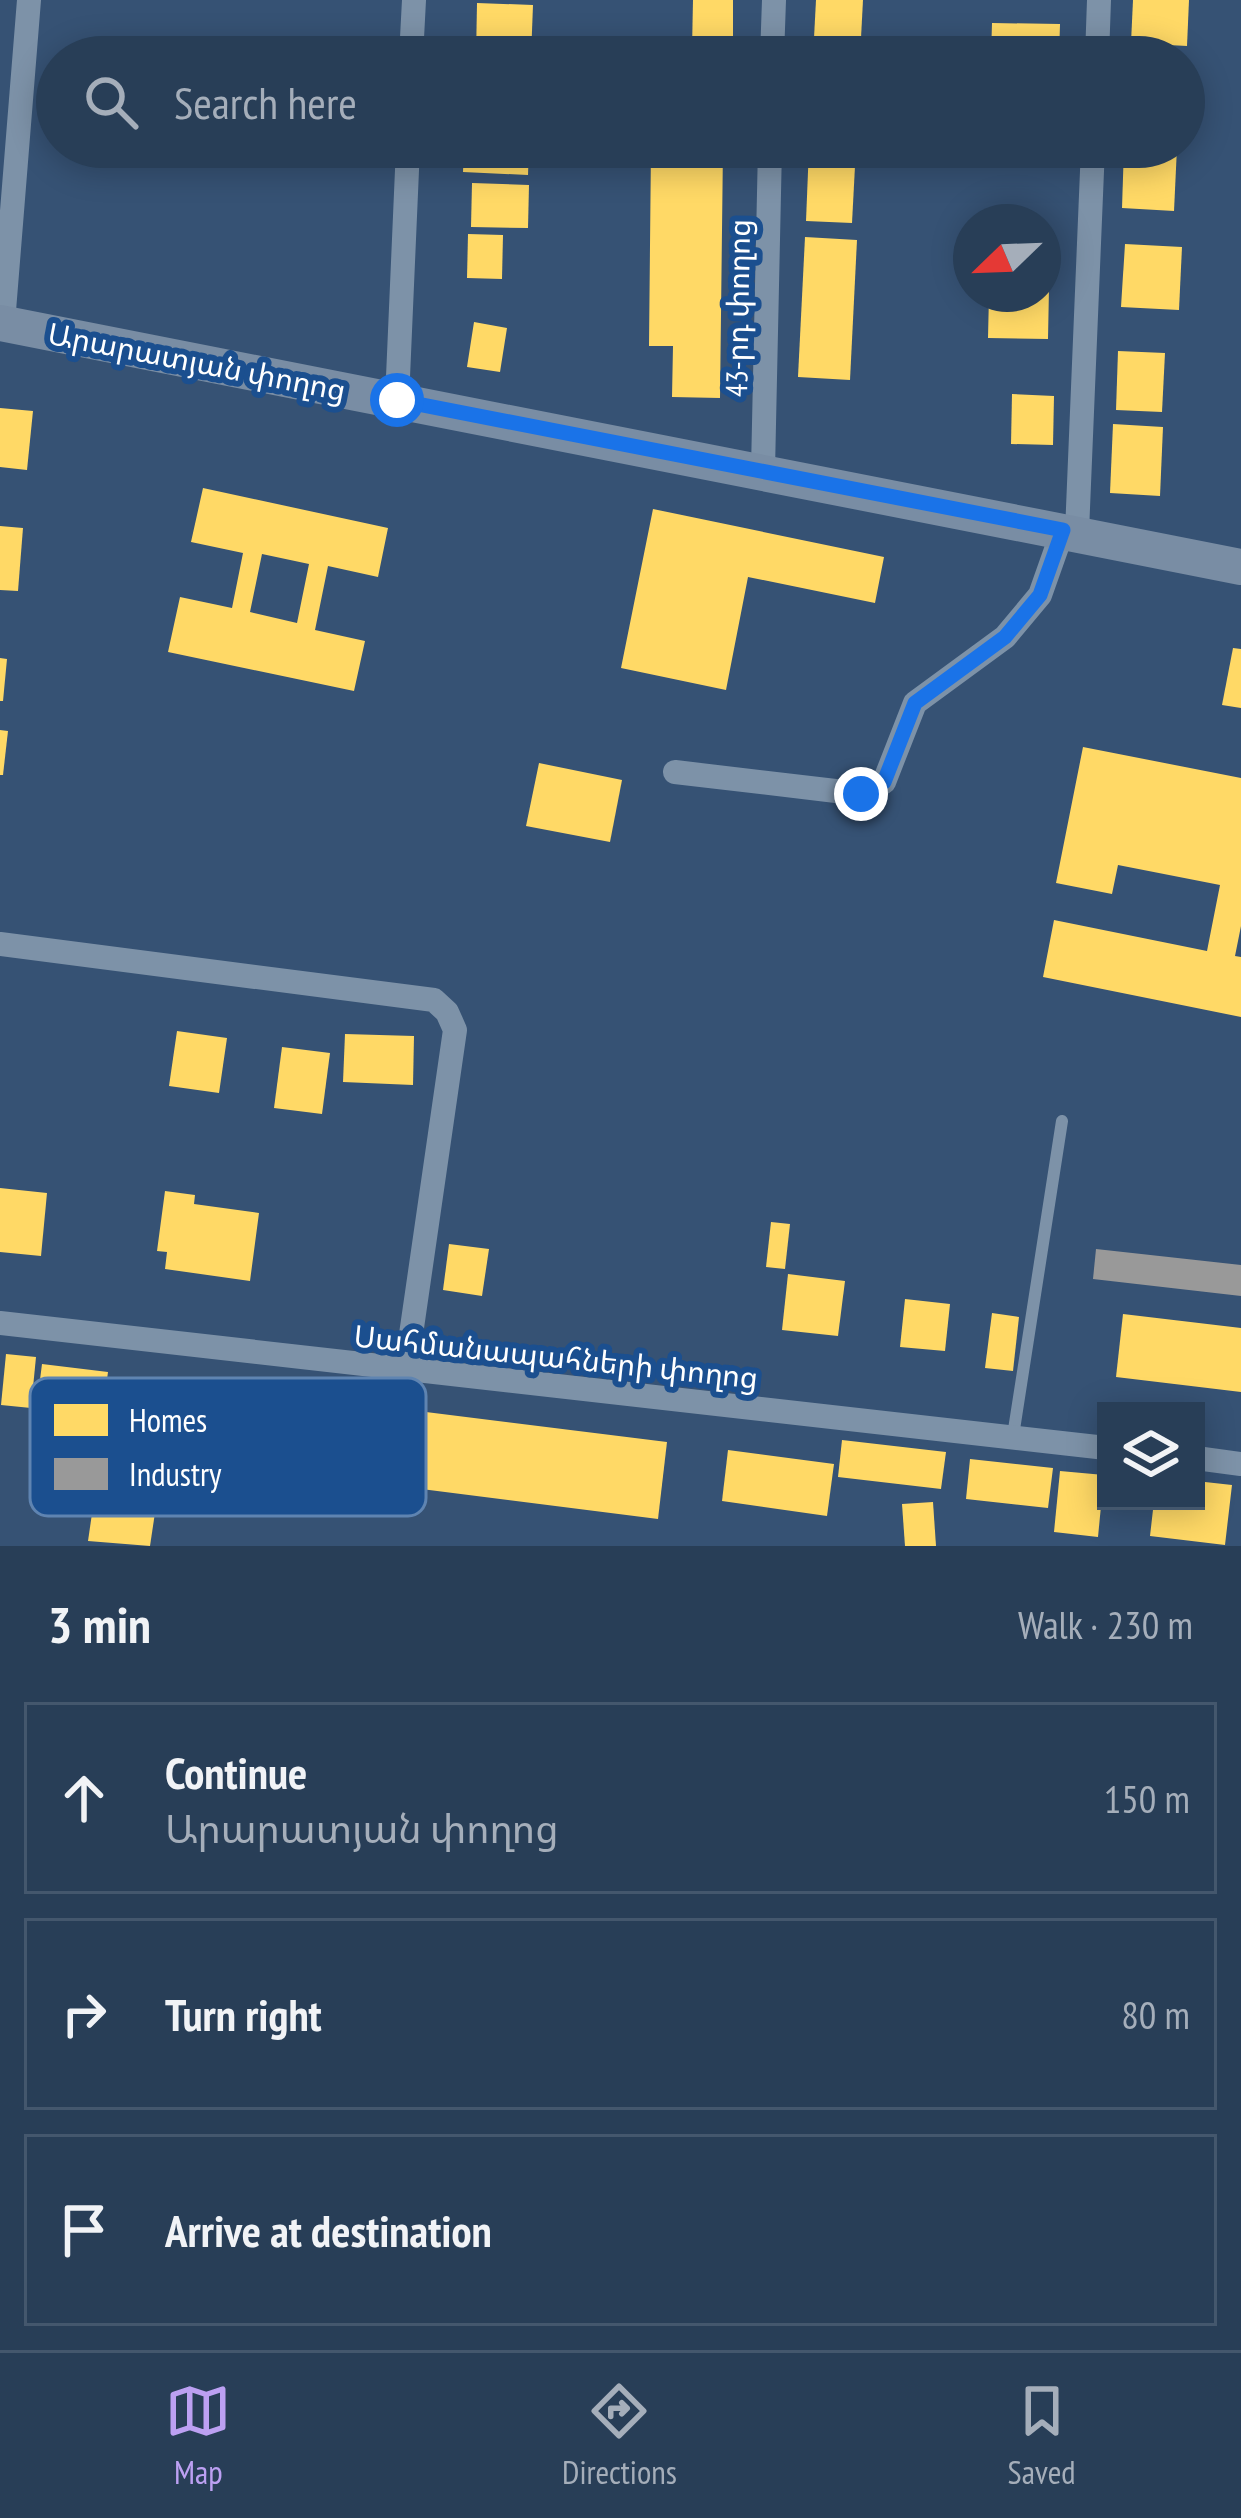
<!DOCTYPE html>
<meta charset="utf-8">
<style>
body{margin:0;font-family:"PT Sans Narrow","Noto Sans Armenian",sans-serif;background:#344961;color:#f1f3f6}
.controls{position:absolute;right:36px;bottom:36px;display:grid;overflow:hidden;border-radius:0px;box-shadow:0 6px 30px #0003}
.controls button{width:108px;height:108px;display:grid;place-items:center;padding:0;border:0;border-bottom:3px solid #44576d;background:#283e57;color:#f1f3f6;font:60px sans-serif}
.compass{position:absolute;left:953px;top:204px;width:108px;height:108px;border-radius:50%;background:#283e57;box-shadow:0 6px 30px #0003;rotate:247deg}
.stop{position:absolute;width:36px;height:36px;margin:-27px;border:9px solid #1a73e8;border-radius:50%;background:#fff}
.stop.end{background:#1a73e8;border-color:#fff;box-shadow:0 3px 12px #0008}
.list{margin:0;padding:0;list-style:none}
h2{display:flex;justify-content:space-between;align-items:center;height:156px;margin:0;padding:0 48px;font-size:51px}
h2 small{font-size:39px;font-weight:400;color:#a5aeba}
.list li{display:grid;grid-template-columns:78px 1fr auto;gap:36px;align-items:center;box-sizing:border-box;height:192px;margin:0 24px 24px;padding:0 24px;border:3px solid #44576d;border-radius:0px}
.list b{display:block;font-size:45px;white-space:nowrap}
.list p{margin:0;font-size:39px;white-space:nowrap;color:#a5aeba}
.list em{font-size:39px;font-style:normal;color:#a5aeba}
.icon{flex:none;width:66px;height:66px;fill:none;stroke:currentColor;stroke-width:2;stroke-linecap:round;stroke-linejoin:round}
.map{position:relative;flex:none;width:1241px;height:1546px;overflow:hidden}
.search{position:absolute;background:#283e57;box-shadow:0 6px 30px #0003;left:36px;right:36px;top:36px;height:132px;display:flex;align-items:center;gap:30px;box-sizing:border-box;padding:0 42px;border-radius:66px;color:#a5aeba;font-size:45px}
.sheet{height:804px;background:#283e57}
nav{display:flex;justify-content:space-around;align-items:center;box-sizing:border-box;height:168px;border-top:3px solid #44576d;background:#283e57;font-size:33px;color:#a5aeba}
nav a{display:grid;justify-items:center;gap:6px}
nav .on{color:#bca0f2}
.map>svg:first-child{display:block}
</style>
<div class="map">
<svg width="1241" height="1546" viewBox="0 0 1241 1546">
<rect width="100%" height="100%" fill="#365274"/>
<g fill="#ffd966" fill-rule="evenodd">
<path d="M 693,0 L 733,0 L 733,50 L 692,49 Z"/>
<path d="M 816,0 L 863,0 L 860,57 L 813,57 Z"/>
<path d="M 1133,0 L 1189,0 L 1187,46 L 1131,43 Z"/>
<path d="M 477,3 L 533,5 L 531,57 L 476,57 Z"/>
<path d="M 992,23 L 1060,24 L 1059,57 L 991,57 Z"/>
<path d="M 464,147 L 529,147 L 528,175 L 463,172 Z"/>
<path d="M 651,147 L 723,147 L 720,398 L 672,397 L 673,346 L 649,346 Z"/>
<path d="M 809,147 L 856,147 L 852,223 L 806,221 Z"/>
<path d="M 1124,147 L 1177,147 L 1174,211 L 1122,208 Z"/>
<path d="M 472,183 L 529,185 L 528,228 L 471,227 Z"/>
<path d="M 468,234 L 503,235 L 502,279 L 467,278 Z"/>
<path d="M 805,237 L 857,240 L 850,380 L 798,377 Z"/>
<path d="M 1043,238 L 1050,238 L 1048,339 L 988,338 L 989,294 L 1043,294 Z"/>
<path d="M 1125,244 L 1182,247 L 1179,310 L 1121,307 Z"/>
<path d="M 474,322 L 507,328 L 500,372 L 467,367 Z"/>
<path d="M 1118,351 L 1165,353 L 1162,412 L 1116,410 Z"/>
<path d="M 1012,394 L 1054,396 L 1053,445 L 1011,444 Z"/>
<path d="M 0,408 L 33,411 L 27,470 L 0,467 Z"/>
<path d="M 1113,424 L 1163,427 L 1160,496 L 1110,493 Z"/>
<path d="M 203,488 L 388,528 L 378,577 L 328,566 L 315,630 L 365,641 L 354,691 L 168,652 L 180,597 L 232,608 L 243,553 L 191,542 ZM 262,554 L 309,564 L 297,623 L 250,612 Z"/>
<path d="M 653,509 L 884,557 L 875,603 L 748,577 L 726,690 L 621,668 Z"/>
<path d="M 0,526 L 23,528 L 18,591 L 0,590 Z"/>
<path d="M 1233,648 L 1241,649 L 1241,708 L 1222,705 Z"/>
<path d="M 0,658 L 7,659 L 3,701 L 0,701 Z"/>
<path d="M 0,730 L 8,731 L 3,775 L 0,775 Z"/>
<path d="M 1083,747 L 1241,778 L 1241,926 L 1235,956 L 1241,957 L 1241,1017 L 1043,977 L 1054,920 L 1207,951 L 1220,885 L 1118,865 L 1112,894 L 1056,883 Z"/>
<path d="M 539,763 L 622,780 L 610,842 L 526,826 Z"/>
<path d="M 177,1031 L 227,1038 L 219,1093 L 169,1086 Z"/>
<path d="M 345,1034 L 414,1036 L 413,1085 L 343,1082 Z"/>
<path d="M 282,1047 L 330,1053 L 322,1114 L 274,1108 Z"/>
<path d="M 0,1188 L 47,1193 L 41,1256 L 0,1252 Z"/>
<path d="M 165,1191 L 195,1195 L 194,1204 L 259,1213 L 250,1281 L 165,1269 L 167,1252 L 157,1251 Z"/>
<path d="M 771,1222 L 790,1224 L 785,1269 L 766,1267 Z"/>
<path d="M 449,1244 L 489,1249 L 482,1296 L 443,1290 Z"/>
<path d="M 788,1274 L 845,1281 L 838,1336 L 782,1330 Z"/>
<path d="M 905,1299 L 950,1304 L 945,1351 L 900,1347 Z"/>
<path d="M 992,1313 L 1019,1317 L 1013,1371 L 985,1368 Z"/>
<path d="M 1123,1314 L 1241,1328 L 1241,1392 L 1116,1377 Z"/>
<path d="M 6,1354 L 36,1357 L 31,1408 L 1,1405 Z"/>
<path d="M 42,1364 L 108,1372 L 102,1417 L 74,1413 L 70,1440 L 43,1436 L 46,1412 L 36,1411 Z"/>
<path d="M 112,1377 L 174,1386 L 150,1546 L 88,1541 Z"/>
<path d="M 250,1390 L 667,1442 L 658,1519 L 240,1466 Z"/>
<path d="M 842,1440 L 946,1452 L 941,1489 L 838,1477 Z"/>
<path d="M 728,1450 L 834,1464 L 827,1516 L 722,1501 Z"/>
<path d="M 970,1459 L 1053,1468 L 1048,1508 L 966,1499 Z"/>
<path d="M 1060,1471 L 1104,1475 L 1098,1537 L 1054,1532 Z"/>
<path d="M 1196,1481 L 1232,1485 L 1225,1545 L 1150,1536 L 1154,1501 L 1196,1501 Z"/>
<path d="M 933,1502 L 936,1546 L 905,1546 L 902,1504 Z"/>
</g>
<path fill="#999" d="M 1096,1249 L 1241,1265 L 1241,1296 L 1093,1279 Z"/>
<g fill="none" stroke-linecap="round" stroke-linejoin="round">
<path stroke="#7d92a8" stroke-width="12" d="M 1013,1436 L 1062,1121"/>
<g stroke="#7d92a8" stroke-width="24">
<path d="M 411,57 L 414,0"/>
<path d="M 772,57 L 774,0"/>
<path d="M 1097,57 L 1099,0"/>
<path d="M 3,323 L 29,0"/>
<path d="M 397,400 L 408,147"/>
<path d="M 763,470 L 770,147"/>
<path d="M 1077,532 L 1093,147"/>
<path d="M 675,772 L 861,794 L 884,782 L 915,703 L 1005,637 L 1040,595 L 1063,530"/>
<path d="M 0,944 L 434,1000 L 447,1012 L 455,1030 L 406,1369"/>
<path d="M 0,1323 L 1106,1448"/>
<path d="M 1196,1458 L 1241,1464"/>
</g>
<path stroke="#798da4" stroke-width="36" d="M 0,323 L 1241,567"/>
</g>
<g fill="none" stroke-linecap="round" stroke-linejoin="round">
<path stroke="#1a73e8" stroke-width="15" d="M 397,400 L 1063,530 L 1040,595 L 1005,637 L 915,703 L 884,782 L 861,794"/>
</g>
<g text-anchor="middle" dominant-baseline="central" stroke-width="12" stroke-linejoin="round" paint-order="stroke">
<g font-size="30" fill="#fff" stroke="#1b4f8f">
<text transform="translate(737 308) rotate(-89)">43-րդ փողոց</text>
<text transform="translate(197 361) rotate(11)">Արարատյան փողոց</text>
<text transform="translate(556 1356) rotate(6)">Սահմանապահների փողոց</text>
</g>
</g>
<rect x="30" y="1378" width="396" height="138" rx="18" fill="#1b4f8f" stroke="#5f84b1" stroke-width="3"/>
<rect x="54" y="1404" width="54" height="32" fill="#ffd966"/>
<rect x="54" y="1458" width="54" height="32" fill="#999"/>
<g font-size="33" fill="#fff">
<text x="129" y="1432">Homes</text>
<text x="129" y="1486">Industry</text>
</g>
</svg>
<div class="controls">
<button><svg class="icon" aria-label="layers" viewBox="0 0 24 24"><path d="M12 4l9 5-9 5-9-5zM3 14l9 5 9-5"/></svg></button>
</div>
<svg class="compass" viewBox="-18 -18 36 36"><path d="M0-13l5 13h-10z" fill="#e53935"/><path d="M0 13l5-13h-10z" fill="#a5aeba"/></svg>
<div class="stop" style="left:397px;top:400px"></div>
<div class="stop end" style="left:861px;top:794px"></div>
<div class="search"><svg class="icon" aria-label="search" viewBox="0 0 24 24"><circle cx="10" cy="10" r="6"/><path d="M15 15l6 6"/></svg>Search here</div>
</div>
<section class="sheet">
<h2>3 min<small>Walk · 230 m</small></h2>
<ul class="list">
<li><svg class="icon" aria-label="ahead" viewBox="0 0 24 24"><path d="M12 20V5M6 11l6-6 6 6"/></svg><div><b>Continue</b><p>Արարատյան փողոց</p></div><em>150 m</em></li>
<li><svg class="icon" aria-label="right" viewBox="0 0 24 24"><path d="M7 20v-9h11M14 6l5 5-5 5"/></svg><div><b>Turn right</b></div><em>80 m</em></li>
<li><svg class="icon" aria-label="arrive" viewBox="0 0 24 24"><path d="M6 21V4h12l-3 4 3 4H6"/></svg><div><b>Arrive at destination</b></div></li>
</ul>
</section>
<nav>
<a class="on"><svg class="icon" aria-label="map" viewBox="0 0 24 24"><path d="M3 6l6-2 6 2 6-2v14l-6 2-6-2-6 2zM9 4v14M15 6v14"/></svg>Map</a>
<a><svg class="icon" aria-label="directions" viewBox="0 0 24 24"><path d="M12 3l9 9-9 9-9-9zM9 14v-3h6M13 9l2 2-2 2"/></svg>Directions</a>
<a><svg class="icon" aria-label="saved" viewBox="0 0 24 24"><path d="M7 4h10v16l-5-4-5 4z"/></svg>Saved</a>
</nav>
